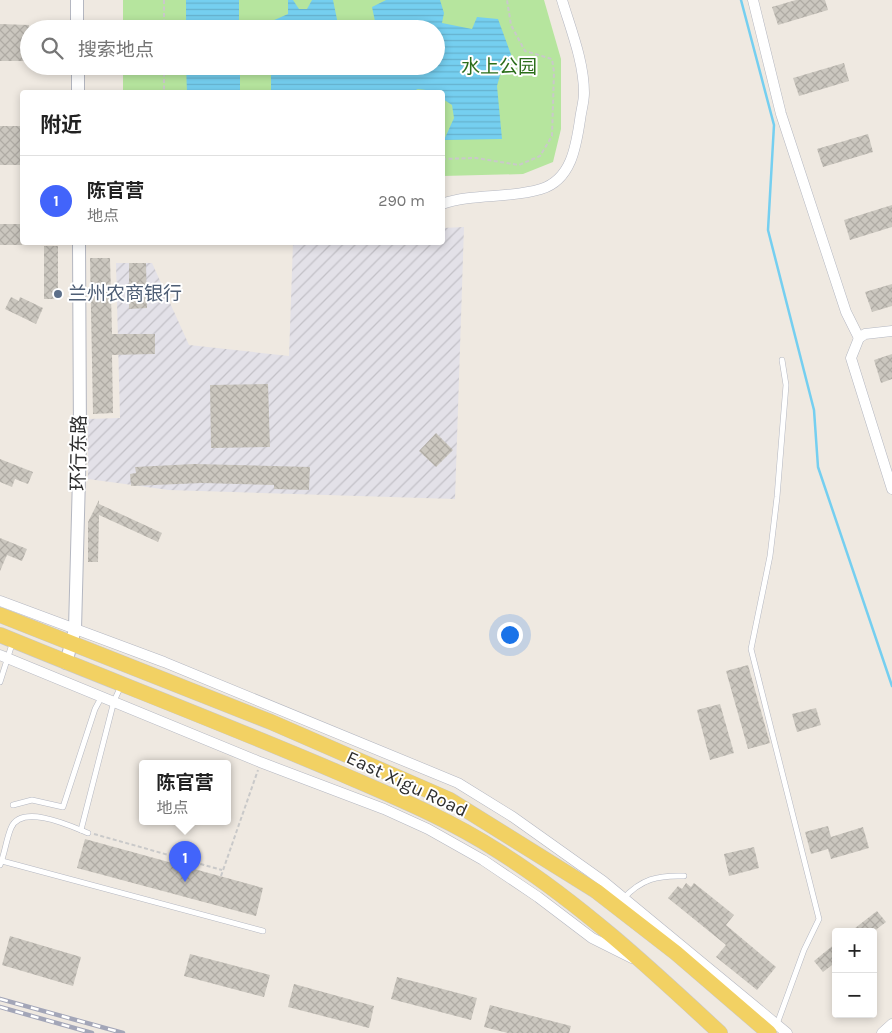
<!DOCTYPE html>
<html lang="zh">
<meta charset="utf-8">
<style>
body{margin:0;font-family:Karla,"Noto Sans SC",sans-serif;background:#f6f6f6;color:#222}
.controls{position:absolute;right:15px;bottom:15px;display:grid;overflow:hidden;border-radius:5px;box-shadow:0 2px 8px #0003}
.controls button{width:45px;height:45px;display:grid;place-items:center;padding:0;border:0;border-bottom:1px solid #e0e0e0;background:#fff;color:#222;font:25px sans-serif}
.you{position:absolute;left:509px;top:634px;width:18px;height:18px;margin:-12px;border:4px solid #fff;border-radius:50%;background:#1a73e8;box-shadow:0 0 0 8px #1a73e833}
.badge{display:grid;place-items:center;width:32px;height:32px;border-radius:50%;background:#4264fb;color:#fff;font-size:16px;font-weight:700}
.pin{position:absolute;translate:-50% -41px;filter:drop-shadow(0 1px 2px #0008)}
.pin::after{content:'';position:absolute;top:26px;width:18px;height:15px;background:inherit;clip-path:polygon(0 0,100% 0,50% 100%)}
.popup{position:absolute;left:139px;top:760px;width:92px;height:65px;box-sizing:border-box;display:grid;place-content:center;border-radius:5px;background:#fff;filter:drop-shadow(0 1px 4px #0005);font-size:16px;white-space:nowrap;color:#767676}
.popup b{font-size:19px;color:#222}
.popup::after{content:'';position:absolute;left:50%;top:100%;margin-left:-10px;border:10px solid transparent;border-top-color:#fff}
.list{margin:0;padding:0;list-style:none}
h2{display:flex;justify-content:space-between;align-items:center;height:65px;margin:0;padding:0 20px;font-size:21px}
h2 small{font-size:16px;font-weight:400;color:#767676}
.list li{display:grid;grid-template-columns:32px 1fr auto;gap:15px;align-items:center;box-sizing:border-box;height:90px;padding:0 20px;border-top:1px solid #e0e0e0}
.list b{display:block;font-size:19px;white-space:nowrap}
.list p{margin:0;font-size:16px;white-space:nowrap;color:#767676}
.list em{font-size:16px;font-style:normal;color:#767676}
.icon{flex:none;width:28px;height:28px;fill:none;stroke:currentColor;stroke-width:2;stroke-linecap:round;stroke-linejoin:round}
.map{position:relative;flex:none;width:892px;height:1033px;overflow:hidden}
.search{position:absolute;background:#fff;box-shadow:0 2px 8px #0003;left:20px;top:20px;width:425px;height:55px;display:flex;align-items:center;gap:12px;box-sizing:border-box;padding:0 18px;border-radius:28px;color:#767676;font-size:19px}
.panel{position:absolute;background:#fff;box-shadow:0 2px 8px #0003;left:20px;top:90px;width:425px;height:155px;border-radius:5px}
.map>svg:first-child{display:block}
</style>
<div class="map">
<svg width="892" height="1033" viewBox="0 0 892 1033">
<defs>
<pattern id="industrial-furrows" width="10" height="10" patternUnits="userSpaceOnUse" patternTransform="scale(1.25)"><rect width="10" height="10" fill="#e3e1e8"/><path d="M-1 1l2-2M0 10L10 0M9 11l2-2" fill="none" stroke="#c3c1c7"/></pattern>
<pattern id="water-rules" width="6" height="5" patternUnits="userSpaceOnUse" patternTransform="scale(1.25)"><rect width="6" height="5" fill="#75cff0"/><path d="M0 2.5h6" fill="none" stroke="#66b2ce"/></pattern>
<pattern id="building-cross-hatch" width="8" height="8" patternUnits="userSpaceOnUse" patternTransform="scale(1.25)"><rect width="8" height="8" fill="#cbc7bf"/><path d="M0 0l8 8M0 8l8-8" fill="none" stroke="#afaba4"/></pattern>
</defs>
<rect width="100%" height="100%" fill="#efe9e1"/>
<path fill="url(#industrial-furrows)" d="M 464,227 L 455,499 L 169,490 L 88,479 L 88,419 L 120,418 L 116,263 L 152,263 L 189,345 L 289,356 L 293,243 L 442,242 L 443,228 Z"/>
<path fill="#b6e59e" d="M 123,0 L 544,0 L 561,59 L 561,129 L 553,162 L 523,174 L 443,176 L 442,92 L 123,92 L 123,66 L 436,66 L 436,29 L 123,29 Z"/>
<g fill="url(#water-rules)">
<rect x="186" y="0" width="53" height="29"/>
<path d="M 288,0 L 293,0 L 299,9 L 307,9 L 312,0 L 333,0 L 339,29 L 272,29 L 272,21 L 288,14 Z"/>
<path d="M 386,0 L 440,0 L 444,13 L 442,23 L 472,29 L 477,17 L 498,19 L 513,60 L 501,72 L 497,86 L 502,139 L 444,140 L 454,118 L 452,105 L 443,99 L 442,92 L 418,89 L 411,92 L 271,92 L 271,66 L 436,66 L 436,29 L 363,29 L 376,26 L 372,7 Z"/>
<path d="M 186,66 L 240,66 L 240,92 L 187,92 Z"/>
</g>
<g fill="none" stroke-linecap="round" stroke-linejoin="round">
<path stroke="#75cff0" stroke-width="2.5" d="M 741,0 L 774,125 L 768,230 L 814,410 L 818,467 L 892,686"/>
</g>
<g fill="url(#building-cross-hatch)">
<path d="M 796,0 L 825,0 L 828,10 L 778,25 L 772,7 Z"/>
<path d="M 0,24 L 29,25 L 29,61 L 0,61 Z"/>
<path d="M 844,63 L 849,81 L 799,96 L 793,78 Z"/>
<rect x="0" y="126" width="22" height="39"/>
<path d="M 868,134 L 873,152 L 823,167 L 817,149 Z"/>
<path d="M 892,205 L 892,227 L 850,240 L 844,220 Z"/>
<rect x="0" y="224" width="22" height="21"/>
<rect x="44" y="246" width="14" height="53"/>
<path d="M 90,258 L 110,258 L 112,334 L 155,334 L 155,354 L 112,355 L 113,413 L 93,414 Z"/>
<path d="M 129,263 L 146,263 L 147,308 L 129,309 Z"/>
<path d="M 892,284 L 892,306 L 872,312 L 865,292 Z"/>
<path d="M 11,297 L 19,301 L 20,297 L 43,308 L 36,324 L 5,309 Z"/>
<path d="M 892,354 L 892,379 L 881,383 L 874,360 Z"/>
<path d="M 268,384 L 270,447 L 211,448 L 210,385 Z"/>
<path d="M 436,433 L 453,450 L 436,467 L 419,451 Z"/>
<path d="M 0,459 L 33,472 L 28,484 L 15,479 L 12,487 L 0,482 Z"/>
<path d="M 194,464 L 310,467 L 309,490 L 274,489 L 274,485 L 202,483 L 131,486 L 130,474 L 136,473 L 135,467 Z"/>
<path d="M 99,500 L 99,504 L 162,533 L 158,542 L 99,515 L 98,562 L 88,562 L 88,522 Z"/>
<path d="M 0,538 L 27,549 L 22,561 L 7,555 L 0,571 Z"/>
<path d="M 748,665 L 770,743 L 748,749 L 726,671 Z"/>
<path d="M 720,704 L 734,753 L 710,760 L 697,710 Z"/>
<path d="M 816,708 L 821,725 L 797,732 L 792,714 Z"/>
<path d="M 828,826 L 831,837 L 863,827 L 869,848 L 831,859 L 828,849 L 811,854 L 805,832 Z"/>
<path d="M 85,839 L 263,888 L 256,916 L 77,868 Z"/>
<path d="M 754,847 L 759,868 L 729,876 L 724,854 Z"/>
<path d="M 686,883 L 691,887 L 694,883 L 734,915 L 726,925 L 776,967 L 757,990 L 716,957 L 726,945 L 668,898 L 678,886 L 682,889 Z"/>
<path d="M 877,911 L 886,922 L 873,932 L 850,932 Z"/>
<path d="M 10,936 L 81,957 L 73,986 L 2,965 Z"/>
<path d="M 836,943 L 836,962 L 823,972 L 814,961 Z"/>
<path d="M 190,954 L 270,975 L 264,997 L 184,976 Z"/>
<path d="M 397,977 L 477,998 L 471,1020 L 391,999 Z"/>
<path d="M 294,984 L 374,1006 L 369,1028 L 288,1007 Z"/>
<path d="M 490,1005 L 571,1026 L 569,1033 L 508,1033 L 484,1027 Z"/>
</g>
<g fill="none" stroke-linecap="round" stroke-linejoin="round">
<g stroke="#b4b7c1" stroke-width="6">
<g id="service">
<path d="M 0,682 L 13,641"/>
<path d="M 13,805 L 32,800 L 63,807 L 95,709 L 102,696"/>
<path d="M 81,830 L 114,701 L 121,686"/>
<path d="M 2,861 L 263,931"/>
<path d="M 0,865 C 5,853 6,840 11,828 C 21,803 71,826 88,833"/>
<path d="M 623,899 C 641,879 658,875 684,876"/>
<path d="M 777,1024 L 804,950 L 819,919 L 751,649 L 770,556 L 777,497 L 786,385 L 782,360"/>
</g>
</g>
<g stroke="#b4b7c1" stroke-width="11">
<g id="minor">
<path d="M 753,0 L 781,114 L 846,312 L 859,338"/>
<path d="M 442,204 C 474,193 509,199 541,189 C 571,180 576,147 580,120 C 581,111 584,102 584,93 C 584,62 571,30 562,0"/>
<path d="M 892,331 L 865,334 L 859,338 L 851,358 L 892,489"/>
<path d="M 0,601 L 164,662 L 458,783 L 513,817 L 603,881 L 787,1033"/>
<path d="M 0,655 L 260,762 L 384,809 L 428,829 L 483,860 L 538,897 L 592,938 L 632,958"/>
<path d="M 882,1033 L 892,1024"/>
</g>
</g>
<g stroke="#b4b7c1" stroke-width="14">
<g id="tertiary">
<path d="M 77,0 L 77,29"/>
<path d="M 78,66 L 78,92"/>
<path d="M 66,663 L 75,629 L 80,439 L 79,242"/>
</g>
</g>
<g stroke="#c9c9c9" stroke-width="16">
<g id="primary">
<path d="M 0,615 L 271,722 L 450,800 L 596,891 L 676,953 L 769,1033"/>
<path d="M 0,635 C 112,681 225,724 337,772 C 392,796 447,818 498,851 C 579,902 650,968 720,1033"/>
</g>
</g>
<g stroke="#c9c9c9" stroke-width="2" stroke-dasharray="4 2.5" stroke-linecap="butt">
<path d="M 164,0 L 164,29"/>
<path d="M 164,66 L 164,92"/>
<path d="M 442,159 L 476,158 L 519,165 L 540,156 L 552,136 L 554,72 L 552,59 L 525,51 L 511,25 L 507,0"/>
<path d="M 94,834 L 222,870"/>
<path d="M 221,876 L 258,770"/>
</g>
<use href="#service" stroke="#fff" stroke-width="5"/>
<use href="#minor" stroke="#fff" stroke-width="10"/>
<use href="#tertiary" stroke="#fff" stroke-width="12"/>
<use href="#primary" stroke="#f2d163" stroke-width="15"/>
<g stroke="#a3a6b8" stroke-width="4.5">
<g id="rail">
<path d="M 0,999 L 123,1033"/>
<path d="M 0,1007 L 92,1033"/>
</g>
</g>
<use href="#rail" stroke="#fff" stroke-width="2.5" stroke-dasharray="8" stroke-linecap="butt"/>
</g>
<circle fill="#5c6f8a" stroke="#fff" stroke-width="2" cx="58" cy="294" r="5"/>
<g text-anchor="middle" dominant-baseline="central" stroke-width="4" stroke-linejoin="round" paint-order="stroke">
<g font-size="19" fill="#2c6e1b" stroke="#fff">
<text x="499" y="67">水上公园</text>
</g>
<g font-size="19" fill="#4e5e75" stroke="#fff" text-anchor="start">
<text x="68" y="294">兰州农商银行</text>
</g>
<g font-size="19" fill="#2e2e2e" stroke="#fff">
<text transform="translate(79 453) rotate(-89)">环行东路</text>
<text transform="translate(407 784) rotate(25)">East Xigu Road</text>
</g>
</g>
</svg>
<div class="controls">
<button>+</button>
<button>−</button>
</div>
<div class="you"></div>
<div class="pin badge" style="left:185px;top:882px">1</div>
<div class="popup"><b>陈官营</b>地点</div>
<div class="search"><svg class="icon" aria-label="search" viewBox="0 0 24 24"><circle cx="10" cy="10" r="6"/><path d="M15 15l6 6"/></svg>搜索地点</div>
<section class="panel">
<h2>附近<small></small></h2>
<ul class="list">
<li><span class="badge">1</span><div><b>陈官营</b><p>地点</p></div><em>290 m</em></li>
</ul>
</section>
</div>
